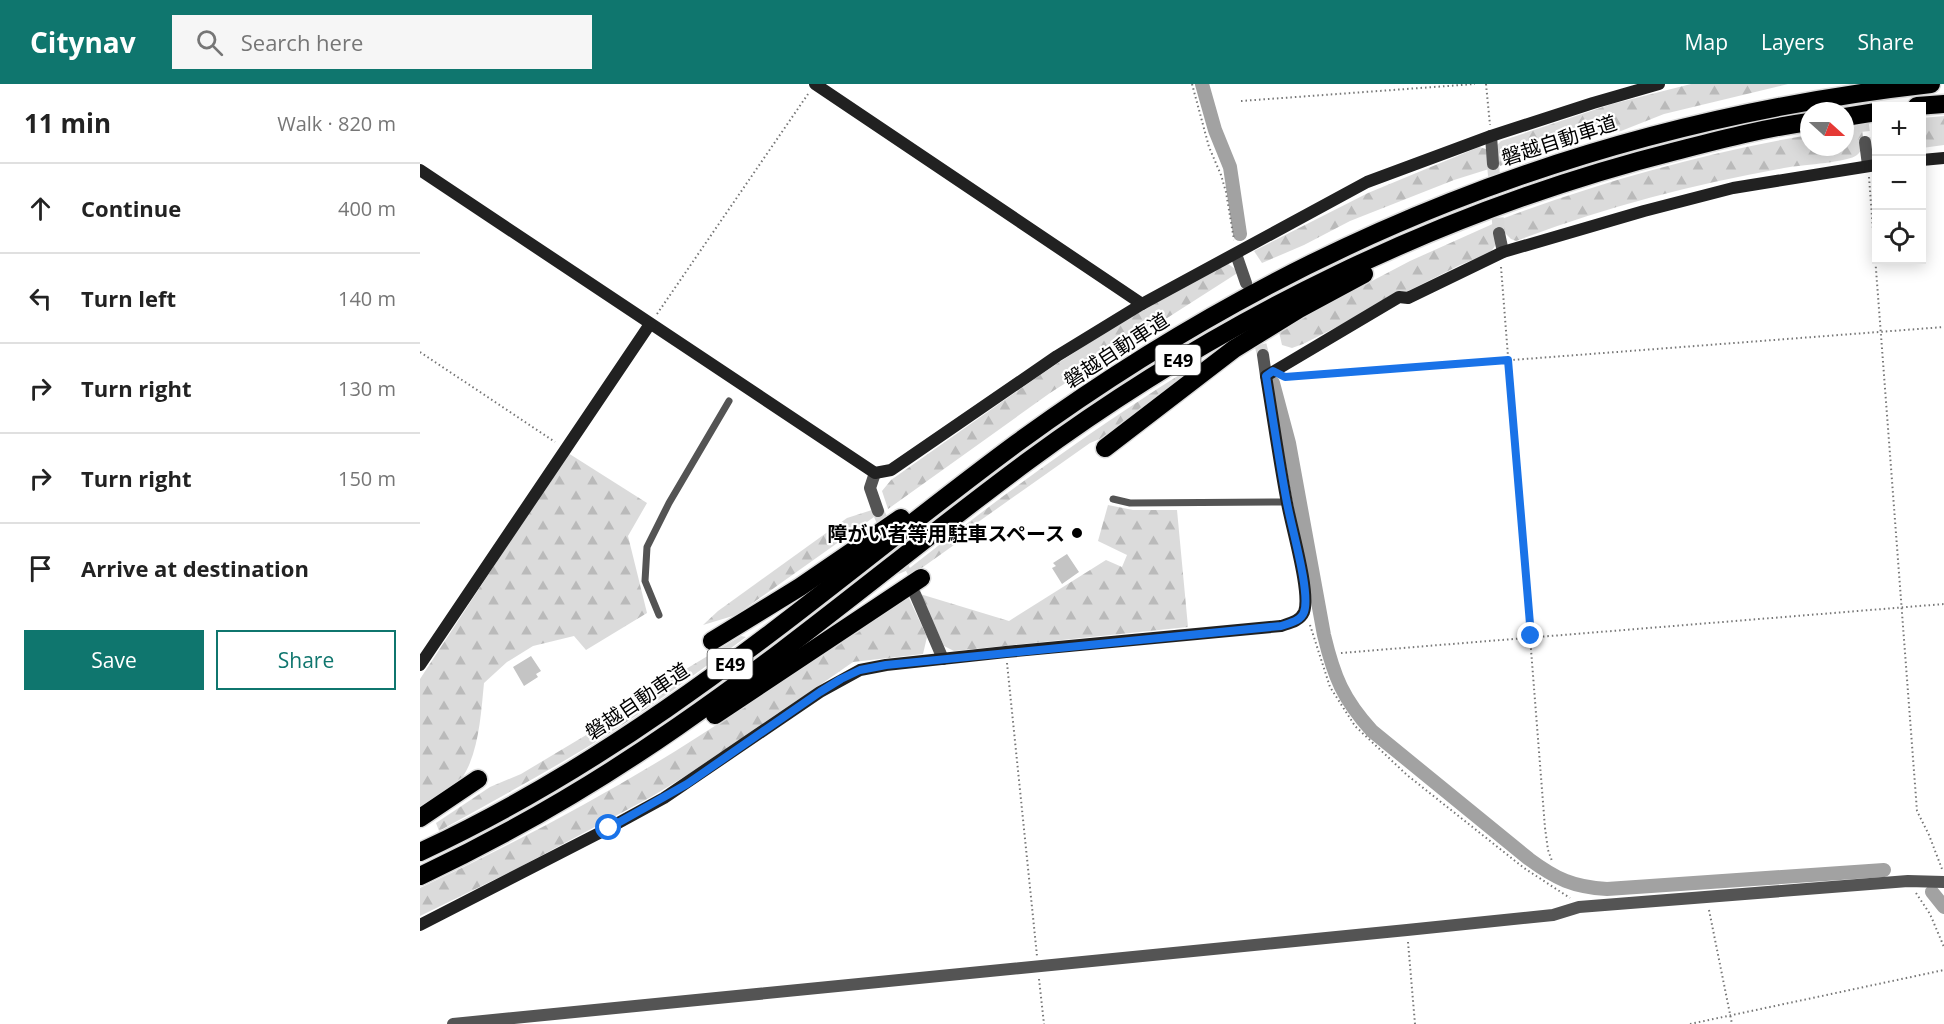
<!DOCTYPE html>
<meta charset="utf-8">
<style>
body{margin:0;font-family:"Open Sans","Noto Sans JP",sans-serif;background:#f6f6f6;color:#222}
.controls{position:absolute;right:18px;top:18px;display:grid;overflow:hidden;border-radius:0px;box-shadow:0 3px 15px #0003}
.controls button{width:54px;height:54px;display:grid;place-items:center;padding:0;border:0;border-bottom:2px solid #e0e0e0;background:#fff;color:#222;font:30px sans-serif}
.compass{position:absolute;left:1380px;top:18px;width:54px;height:54px;border-radius:50%;background:#fff;box-shadow:0 3px 15px #0003;rotate:111deg}
.stop{position:absolute;width:18px;height:18px;margin:-14px;border:4px solid #1a73e8;border-radius:50%;background:#fff}
.stop.end{background:#1a73e8;border-color:#fff;box-shadow:0 2px 6px #0008}
.list{margin:0;padding:0;list-style:none}
h2{display:flex;justify-content:space-between;align-items:center;height:78px;margin:0;padding:0 24px;font-size:26px}
h2 small{font-size:20px;font-weight:400;color:#767676}
.list li{display:grid;grid-template-columns:39px 1fr auto;gap:18px;align-items:center;box-sizing:border-box;height:90px;padding:0 24px;border-top:2px solid #e0e0e0}
.list b{display:block;font-size:22px;white-space:nowrap}
.list em{font-size:20px;font-style:normal;color:#767676}
.actions{display:flex;gap:12px;padding:18px 24px}
.actions a{flex:1;padding:14px 0;border:2px solid #0f766e;border-radius:0px;text-align:center;font-size:21px;color:#0f766e}
.actions .main{background:#0f766e;color:#fff}
.icon{flex:none;width:33px;height:33px;fill:none;stroke:currentColor;stroke-width:2;stroke-linecap:round;stroke-linejoin:round}
.map{position:relative;flex:none;width:1524px;height:940px;overflow:hidden}
header{display:flex;align-items:center;gap:36px;box-sizing:border-box;height:84px;padding:0 30px;background:#0f766e;color:#fff}
header strong{font-size:28px}
nav{display:flex;gap:33px;margin-inline-start:auto;font-size:21px}
.search{width:420px;height:54px;background:#f6f6f6;display:flex;align-items:center;gap:15px;box-sizing:border-box;padding:0 21px;border-radius:0px;color:#767676;font-size:22px}
main{display:flex}
aside{flex:1;background:#fff}
.map>svg:first-child{display:block}
</style>
<header>
<strong>Citynav</strong>
<div class="search"><svg class="icon" aria-label="search" viewBox="0 0 24 24"><circle cx="10" cy="10" r="6"/><path d="M15 15l6 6"/></svg>Search here</div>
<nav><a>Map</a><a>Layers</a><a>Share</a></nav>
</header>
<main>
<aside>
<h2>11 min<small>Walk · 820 m</small></h2>
<ul class="list">
<li><svg class="icon" aria-label="ahead" viewBox="0 0 24 24"><path d="M12 20V5M6 11l6-6 6 6"/></svg><div><b>Continue</b></div><em>400 m</em></li>
<li><svg class="icon" aria-label="left" viewBox="0 0 24 24"><path d="M17 20v-9H6M10 6l-5 5 5 5"/></svg><div><b>Turn left</b></div><em>140 m</em></li>
<li><svg class="icon" aria-label="right" viewBox="0 0 24 24"><path d="M7 20v-9h11M14 6l5 5-5 5"/></svg><div><b>Turn right</b></div><em>130 m</em></li>
<li><svg class="icon" aria-label="right" viewBox="0 0 24 24"><path d="M7 20v-9h11M14 6l5 5-5 5"/></svg><div><b>Turn right</b></div><em>150 m</em></li>
<li><svg class="icon" aria-label="arrive" viewBox="0 0 24 24"><path d="M6 21V4h12l-3 4 3 4H6"/></svg><div><b>Arrive at destination</b></div></li>
</ul>
<div class="actions"><a class="main">Save</a><a>Share</a></div>
</aside>
<div class="map">
<svg width="1524" height="940" viewBox="0 0 1524 940">
<defs>
<pattern id="forest-firs" width="22" height="20" patternUnits="userSpaceOnUse" patternTransform="scale(1.5)"><rect width="22" height="20" fill="#dbdbdb"/><path d="M5 1l3.5 6h-7zM16 11l3.5 6h-7z" fill="#bababa"/></pattern>
</defs>
<rect width="100%" height="100%" fill="#fff"/>
<g fill="url(#forest-firs)">
<path d="M 1271,0 L 1368,0 L 1244,30 L 1201,47 L 1151,55 L 1129,62 L 1080,82 L 1077,77 L 1076,62 L 1081,57 L 1192,20 Z"/>
<path d="M 1524,32 L 1524,61 L 1502,64 L 1502,34 Z"/>
<path d="M 1441,41 C 1443,51 1446,64 1437,71 C 1429,78 1383,81 1370,83 C 1278,99 1184,123 1096,157 L 1091,155 L 1082,146 L 1080,147 L 1079,136 C 1180,98 1283,69 1389,51 L 1389,63 L 1425,63 L 1425,44 Z"/>
<path d="M 1059,63 L 1066,65 L 1069,85 L 1034,96 L 930,137 L 884,161 L 842,179 L 834,167 L 948,109 Z"/>
<path d="M 1077,138 C 1079,173 1069,169 1040,181 L 883,260 L 872,264 L 862,261 L 859,248 L 874,238 L 990,177 Z"/>
<path d="M 807,179 L 819,188 L 630,309 L 468,425 L 462,407 L 471,396 L 623,289 L 771,192 Z"/>
<path d="M 788,273 L 789,274 L 692,350 L 670,359 L 544,448 L 534,461 L 489,493 L 486,487 C 583,410 682,338 788,273 Z"/>
<path d="M 148,369 L 227,419 L 208,452 L 227,529 L 166,566 L 154,552 L 113,562 L 87,578 L 64,599 C 61,629 59,669 42,694 L 0,724 L 0,595 Z"/>
<path d="M 688,421 L 713,426 L 757,426 L 768,543 L 534,567 L 524,562 L 500,510 L 589,537 L 686,476 L 702,483 L 707,471 L 678,457 Z"/>
<path d="M 452,426 L 454,433 L 316,531 L 283,541 L 298,527 L 427,434 Z"/>
<path d="M 488,512 L 507,553 L 503,570 L 433,578 L 292,676 L 231,713 L 98,784 L 0,832 L 0,804 C 95,759 187,711 276,654 C 348,608 416,558 488,512 Z"/>
<path d="M 321,552 L 326,553 C 278,588 230,624 179,656 C 127,688 73,717 19,747 L 16,739 L 70,703 L 101,690 L 223,617 L 236,603 Z"/>
</g>
<g fill="none" stroke-linecap="round" stroke-linejoin="round">
<g stroke="#a2a2a2" stroke-width="14">
<path d="M 782,0 L 795,46 L 810,83 L 820,150"/>
<path d="M 853,299 L 869,359 L 904,551 C 914,593 923,615 952,647 L 1109,775 C 1136,795 1153,803 1187,805 L 1464,786"/>
<path d="M 1512,808 L 1524,823"/>
</g>
</g>
<g fill="#c4c4c4">
<path d="M 647,470 L 659,488 L 642,500 L 632,484 L 636,482 L 633,479 Z"/>
<path d="M 111,572 L 121,587 L 116,590 L 118,593 L 104,602 L 93,583 Z"/>
</g>
<g fill="none" stroke-linecap="round" stroke-linejoin="round">
<g stroke="#d9d9d9" stroke-width="12" stroke-dasharray="12 6" stroke-linecap="butt">
<path d="M 1438,0 L 1445,58"/>
<path d="M 1073,80 L 1079,149"/>
<path d="M 828,208 L 843,271"/>
<path d="M 458,427 L 493,506"/>
</g>
<g stroke="#dbdbdb" stroke-width="21">
<g id="highway">
<path d="M 1497,22 L 1524,20"/>
<path d="M 1425,33 L 1456,28"/>
<path d="M 685,364 L 814,265 L 879,225 L 944,190"/>
<path d="M 292,557 L 380,503 L 481,434"/>
<path d="M 295,631 L 501,494"/>
<path d="M 0,734 L 58,695"/>
<path d="M 0,768 C 86,728 168,679 246,625 C 367,542 479,446 597,359 C 873,157 1171,38 1511,0"/>
<path d="M 0,792 C 89,750 175,700 257,643 C 378,560 490,464 608,377 C 802,234 1022,126 1256,67 C 1299,56 1344,44 1389,38"/>
</g>
</g>
<g stroke="#767676" stroke-width="2" stroke-dasharray="1.5 3" stroke-linecap="butt">
<path d="M 772,0 L 789,63 L 801,91 L 806,108 L 814,156"/>
<path d="M 1066,0 L 1070,41"/>
<path d="M 821,17 L 1055,0"/>
<path d="M 1449,93 L 1497,727 L 1509,751 L 1522,785"/>
<path d="M 1081,183 L 1125,744 L 1128,766 L 1132,777"/>
<path d="M 237,230 L 388,10"/>
<path d="M 0,268 L 135,358"/>
<path d="M 869,293 L 1524,243"/>
<path d="M 890,541 L 910,603 L 935,642 L 987,691 L 1104,784 L 1150,814"/>
<path d="M 921,569 L 1524,520"/>
<path d="M 587,579 L 617,872"/>
<path d="M 1496,809 L 1510,830 L 1524,863"/>
<path d="M 1289,826 L 1312,940"/>
<path d="M 988,858 L 995,940"/>
<path d="M 619,895 L 624,940"/>
<path d="M 1270,940 L 1524,886"/>
</g>
<g stroke="#545454" stroke-width="7">
<path d="M 693,415 L 710,419 L 867,418"/>
<path d="M 239,531 L 225,497 L 227,463 L 249,419 L 309,317"/>
</g>
<g stroke="#545454" stroke-width="12">
<path d="M 1071,52 L 1073,80"/>
<path d="M 1445,58 L 1448,81"/>
<path d="M 1079,149 L 1083,168"/>
<path d="M 816,170 L 826,199"/>
<path d="M 843,271 L 846,292"/>
<path d="M 455,389 L 450,404 L 458,427"/>
<path d="M 495,510 L 523,575"/>
<path d="M 33,940 L 987,846 L 1133,831 L 1159,823 L 1488,797 L 1524,798"/>
</g>
<g stroke="#212121" stroke-width="12">
<path d="M 395,0 L 722,220"/>
<path d="M 1502,76 L 1524,74"/>
<path d="M 0,86 L 455,389 L 471,386 L 637,272 L 722,220 L 947,98 L 1071,52 L 1173,19 L 1239,0"/>
<path d="M 0,581 L 230,240"/>
<path d="M 0,841 L 189,744 L 244,714 L 400,608 L 440,586 L 466,581 L 586,568 L 861,542 C 870,539 880,537 884,528 C 891,509 871,442 867,419 C 859,377 853,334 846,292 L 979,213 L 988,214 L 1083,168 L 1224,127 L 1313,104 L 1456,81"/>
</g>
<use href="#highway" stroke="#000" stroke-width="18"/>
</g>
<g fill="none" stroke-linecap="round" stroke-linejoin="round">
<path stroke="#1a73e8" stroke-width="8" d="M 189,744 L 267,700 L 400,608 L 421,595 L 440,586 L 466,581 L 861,542 C 870,539 881,537 884,528 C 891,509 871,442 867,419 C 859,377 853,334 846,292 L 853,287 L 865,293 L 1088,276 L 1111,552"/>
</g>
<circle fill="#000" stroke="#fff" stroke-width="2" cx="657" cy="449" r="6"/>
<g text-anchor="middle" dominant-baseline="central" stroke-width="4.5" stroke-linejoin="round" paint-order="stroke">
<g fill="#fff" stroke="#4c4c4c" stroke-width="1.5">
<rect x="735.5" y="261" width="45" height="30" rx="4.5"/>
<rect x="287.5" y="565" width="45" height="30" rx="4.5"/>
</g>
<g font-size="18" font-weight="bold" fill="#000">
<text x="758" y="276">E49</text>
<text x="310" y="580">E49</text>
</g>
<g font-size="20" fill="#000" stroke="#fff">
<text transform="translate(1139 56) rotate(-18)">磐越自動車道</text>
<text transform="translate(696 266) rotate(-33)">磐越自動車道</text>
<text transform="translate(217 617) rotate(-34)">磐越自動車道</text>
</g>
<g font-size="20" font-weight="bold" fill="#000" stroke="#fff" text-anchor="end">
<text x="645" y="449">障がい者等用駐車スペース</text>
</g>
</g>
</svg>
<div class="controls">
<button>+</button>
<button>−</button>
<button><svg class="icon" aria-label="locate" viewBox="0 0 24 24"><circle cx="12" cy="12" r="6"/><path d="M12 2v4M12 18v4M2 12h4M18 12h4"/></svg></button>
</div>
<svg class="compass" viewBox="-18 -18 36 36"><path d="M0-13l5 13h-10z" fill="#e53935"/><path d="M0 13l5-13h-10z" fill="#767676"/></svg>
<div class="stop" style="left:189px;top:744px"></div>
<div class="stop end" style="left:1111px;top:552px"></div>
</div>
</main>
